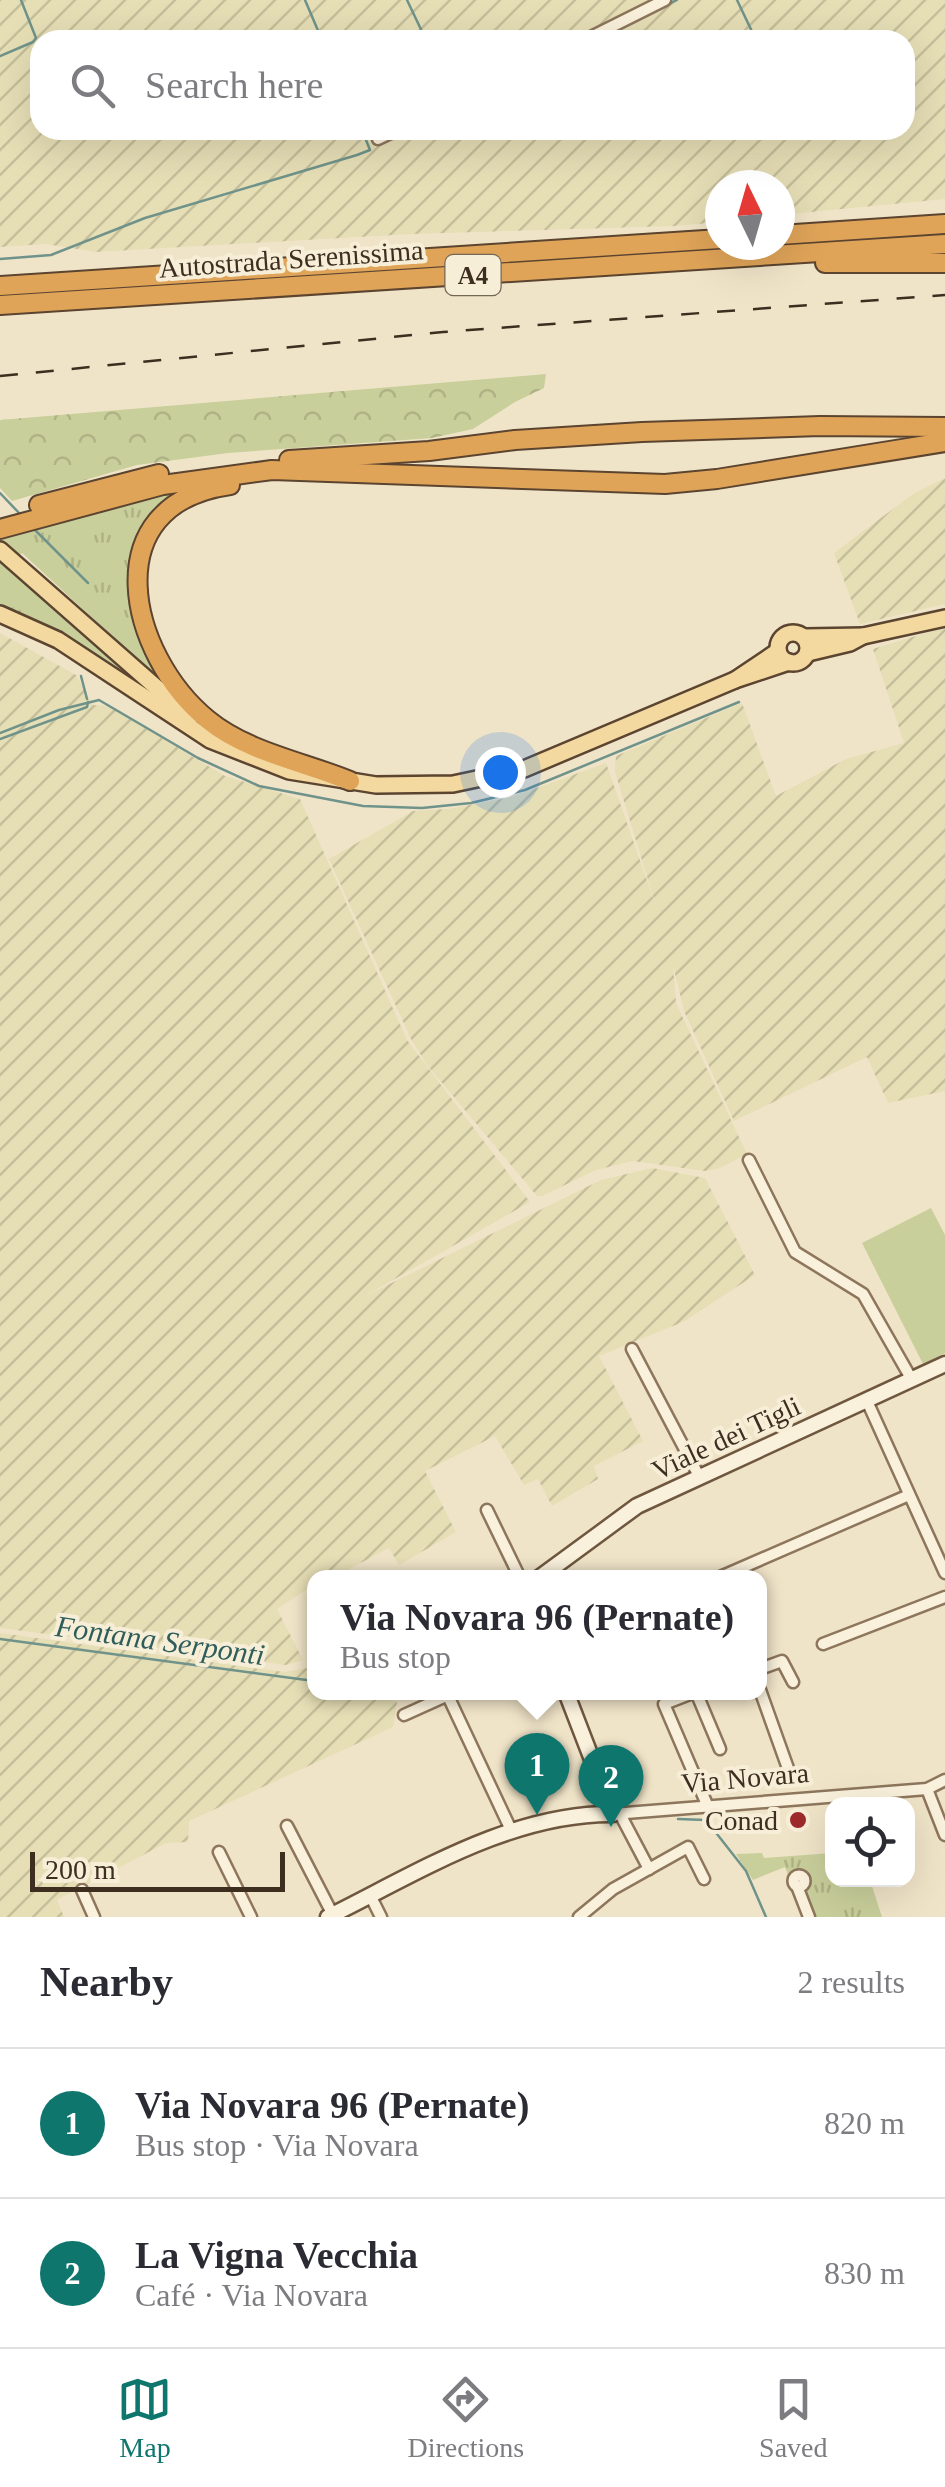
<!DOCTYPE html>
<meta charset="utf-8">
<style>
body{margin:0;font-family:Georgia,serif;background:#f2f2f3;color:#2b2b33}
.controls{position:absolute;right:30px;bottom:30px;display:grid;overflow:hidden;border-radius:20px;box-shadow:0 10px 40px #0002}
.controls button{width:90px;height:90px;display:grid;place-items:center;padding:0;border:0;border-bottom:2px solid #e1e1e2;background:#fff;color:#2b2b33;font:50px sans-serif}
.compass{position:absolute;left:705px;top:170px;width:90px;height:90px;border-radius:50%;background:#fff;box-shadow:0 10px 40px #0002;rotate:355deg}
.scale{position:absolute;left:30px;bottom:25px;width:255px;box-sizing:border-box;padding-left:10px;border:5px solid #3d2e20;border-top:0;font-size:28px;line-height:35px;white-space:nowrap;color:#3d2e20;-webkit-text-stroke:8px #f7eed8;paint-order:stroke}
.you{position:absolute;left:500px;top:772px;width:35px;height:35px;margin:-25px;border:8px solid #fff;border-radius:50%;background:#1a73e8;box-shadow:0 0 0 15px #1a73e833}
.badge{display:grid;place-items:center;width:65px;height:65px;border-radius:50%;background:#0f766e;color:#fff;font-size:32px;font-weight:700}
.pin{position:absolute;translate:-50% -82px;filter:drop-shadow(0 2px 5px #0008)}
.pin::after{content:'';position:absolute;top:52px;width:35px;height:30px;background:inherit;clip-path:polygon(0 0,100% 0,50% 100%)}
.popup{position:absolute;left:307px;top:1570px;width:460px;height:130px;box-sizing:border-box;display:grid;place-content:center;border-radius:20px;background:#fff;filter:drop-shadow(0 2px 8px #0005);font-size:32px;white-space:nowrap;color:#7c7c81}
.popup b{font-size:38px;color:#2b2b33}
.popup::after{content:'';position:absolute;left:50%;top:100%;margin-left:-20px;border:20px solid transparent;border-top-color:#fff}
.list{margin:0;padding:0;list-style:none}
h2{display:flex;justify-content:space-between;align-items:center;height:130px;margin:0;padding:0 40px;font-size:42px}
h2 small{font-size:32px;font-weight:400;color:#7c7c81}
.list li{display:grid;grid-template-columns:65px 1fr auto;gap:30px;align-items:center;box-sizing:border-box;height:150px;padding:0 40px;border-top:2px solid #e1e1e2}
.list b{display:block;font-size:38px;white-space:nowrap}
.list p{margin:0;font-size:32px;white-space:nowrap;color:#7c7c81}
.list em{font-size:32px;font-style:normal;color:#7c7c81}
.icon{flex:none;width:55px;height:55px;fill:none;stroke:currentColor;stroke-width:2;stroke-linecap:round;stroke-linejoin:round}
.map{position:relative;flex:none;width:945px;height:1917px;overflow:hidden}
.search{position:absolute;background:#fff;box-shadow:0 10px 40px #0002;left:30px;right:30px;top:30px;height:110px;display:flex;align-items:center;gap:25px;box-sizing:border-box;padding:0 35px;border-radius:30px;color:#7c7c81;font-size:38px}
.sheet{height:430px;background:#fff}
nav{display:flex;justify-content:space-around;align-items:center;box-sizing:border-box;height:140px;border-top:2px solid #e1e1e2;background:#fff;font-size:28px;color:#7c7c81}
nav a{display:grid;justify-items:center;gap:5px}
nav .on{color:#0f766e}
.map>svg:first-child{display:block}
</style>
<div class="map">
<svg width="945" height="1917" viewBox="0 0 945 1917">
<defs>
<pattern id="farmland-furrows" width="10" height="10" patternUnits="userSpaceOnUse" patternTransform="scale(2.5)"><rect width="10" height="10" fill="#e6deb5"/><path d="M-1 1l2-2M0 10L10 0M9 11l2-2" fill="none" stroke="#c6bf9b"/></pattern>
<pattern id="grass-tufts" width="24" height="20" patternUnits="userSpaceOnUse" patternTransform="scale(2.5)"><rect width="24" height="20" fill="#c9cf9b"/><path d="M3 7l-1-3M5 7V3M7 7l1-3M15 17l-1-3M17 17v-4M19 17l1-3" fill="none" stroke="#aeb285"/></pattern>
<pattern id="forest-crowns" width="20" height="18" patternUnits="userSpaceOnUse" patternTransform="scale(2.5)"><rect width="20" height="18" fill="#c9cf9b"/><path d="M2 6a3 3 0 1 1 6 0M12 15a3 3 0 1 1 6 0" fill="none" stroke="#aeb285"/></pattern>
</defs>
<rect width="100%" height="100%" fill="#f0e4c8"/>
<g fill="url(#farmland-furrows)" fill-rule="evenodd">
<path d="M 0,0 L 945,0 L 945,199 L 780,215 L 780,185 L 720,185 L 720,222 L 675,226 L 411,234 L 96,252 L 46,244 L 0,247 ZM 40,40 L 905,40 L 905,130 L 40,130 Z"/>
<path d="M 945,478 L 945,604 L 860,624 L 834,553 L 913,494 Z"/>
<path d="M 945,627 L 945,1091 L 888,1103 L 867,1057 L 734,1121 L 684,1011 L 673,965 L 676,1003 L 747,1154 L 720,1168 L 705,1171 L 633,1161 L 596,1170 L 542,1196 L 537,1196 L 427,1065 L 411,1039 L 329,859 L 413,811 L 448,809 L 512,797 L 606,763 L 656,906 L 615,772 L 616,756 L 742,703 L 776,796 L 846,759 L 904,743 L 873,649 Z"/>
<path d="M 0,633 L 76,675 L 93,705 L 108,706 L 225,776 L 300,799 L 407,1040 L 530,1202 L 363,1297 L 601,1180 L 652,1168 L 705,1178 L 755,1275 L 683,1322 L 599,1356 L 643,1441 L 594,1466 L 598,1479 L 552,1506 L 538,1479 L 524,1485 L 495,1436 L 425,1471 L 456,1532 L 399,1565 L 389,1548 L 334,1577 L 314,1578 L 314,1585 L 277,1609 L 303,1660 L 286,1665 L 0,1628 Z"/>
<path d="M 0,1633 L 284,1672 L 308,1668 L 314,1671 L 314,1692 L 372,1693 L 397,1702 L 393,1727 L 189,1821 L 188,1842 L 166,1843 L 57,1900 L 64,1917 L 0,1917 Z"/>
</g>
<g fill="url(#grass-tufts)">
<path d="M 185,489 L 150,516 L 135,544 L 129,582 L 180,699 L 22,553 L 7,566 L 132,679 L 67,638 L 0,608 L 0,539 L 110,506 Z"/>
<path d="M 762,1853 L 764,1858 L 832,1853 L 832,1880 L 870,1880 L 882,1917 L 812,1917 L 801,1889 L 809,1882 L 807,1875 L 794,1870 L 791,1882 L 785,1867 L 753,1880 L 736,1854 Z"/>
</g>
<path fill="url(#forest-crowns)" d="M 546,374 L 544,388 L 515,402 L 473,429 L 432,438 L 228,453 L 137,465 L 12,501 L 0,488 L 0,420 Z"/>
<path fill="#c9cf9b" d="M 931,1208 L 945,1235 L 945,1353 L 923,1364 L 862,1243 Z"/>
<g fill="none" stroke-linecap="round" stroke-linejoin="round">
<g stroke="#6f938a" stroke-width="2.5">
<path d="M 305,0 L 322,40"/>
<path d="M 407,0 L 426,40"/>
<path d="M 737,0 L 756,40"/>
<path d="M 598,40 L 677,0"/>
<path d="M 0,56 L 33,42 L 36,38 L 21,0"/>
<path d="M 0,259 L 51,255 L 145,218 L 357,155 L 370,150 L 362,130"/>
<path d="M 0,493 L 20,514"/>
<path d="M 32,527 L 88,583"/>
<path d="M 81,676 L 87,699"/>
<path d="M 0,733 L 59,710 L 99,700 L 198,758 L 259,786 L 363,806 L 422,808 L 471,803 L 525,790 L 739,702"/>
<path d="M 0,739 L 87,707 L 88,702"/>
<path d="M 0,1639 L 314,1681"/>
<path d="M 384,1692 L 396,1696 L 411,1692"/>
<path d="M 678,1819 L 706,1820 L 746,1871 L 766,1917"/>
</g>
<path stroke="#ccc0a6" stroke-width="10" stroke-dasharray="10 5" stroke-linecap="butt" d="M 790,1774 L 794,1785"/>
<g stroke="#8d765c" stroke-width="15">
<g id="minor">
<path d="M 585,40 L 665,0"/>
<path d="M 378,139 L 397,130"/>
<path d="M 749,1160 L 795,1252 L 863,1294 L 912,1380"/>
<path d="M 632,1349 L 700,1478"/>
<path d="M 867,1401 L 945,1573"/>
<path d="M 487,1510 L 520,1578"/>
<path d="M 718,1578 L 909,1495"/>
<path d="M 823,1644 L 945,1597"/>
<path d="M 760,1669 L 782,1661 L 793,1682"/>
<path d="M 760,1690 L 790,1774"/>
<path d="M 695,1692 L 664,1704 L 708,1807"/>
<path d="M 696,1692 L 720,1749"/>
<path d="M 448,1696 L 512,1832"/>
<path d="M 404,1715 L 455,1692"/>
<path d="M 927,1789 L 945,1835"/>
<path d="M 613,1814 L 927,1789 L 945,1780"/>
<path d="M 620,1814 L 649,1869"/>
<path d="M 287,1826 L 333,1915"/>
<path d="M 219,1852 L 251,1917"/>
<circle cx="799" cy="1881" r="5.5"/>
<path d="M 797,1886 L 809,1917"/>
<path d="M 82,1890 L 94,1917"/>
<path d="M 371,1897 L 381,1917"/>
<path d="M 579,1917 L 613,1889 L 688,1847 L 704,1879"/>
</g>
</g>
<g stroke="#6f573f" stroke-width="19">
<g id="secondary">
<path d="M 539,1578 L 637,1506 L 945,1364"/>
<path d="M 328,1917 C 417,1873 511,1813 613,1814 L 566,1692"/>
</g>
</g>
<g stroke="#5b4430" stroke-width="20">
<g id="primary">
<path d="M 0,550 L 190,717"/>
<path d="M 0,614 L 58,640 L 210,740 L 289,771 L 376,785 L 453,784 L 524,769 L 735,680"/>
<circle cx="793" cy="648" r="15"/>
<path d="M 863,636 L 945,618"/>
<path d="M 805,637 L 863,636 L 850,643 L 808,653"/>
<path d="M 778,651 L 735,680 L 789,662"/>
</g>
</g>
<g stroke="#5b4430" stroke-width="22">
<g id="motorway">
<path d="M 780,235 L 945,224"/>
<path d="M 825,263 L 945,263"/>
<path d="M 0,286 L 720,239"/>
<path d="M 0,305 L 945,244"/>
<path d="M 289,460 L 429,451 L 515,440 L 642,432 L 820,426 L 945,427"/>
<path d="M 230,485 C 93,504 128,655 208,720 C 247,752 304,762 350,781"/>
<path d="M 39,505 L 159,474"/>
<path d="M 0,529 L 163,485 L 272,470 L 665,484 L 717,479 L 945,442"/>
</g>
</g>
<use href="#minor" stroke="#faf1dc" stroke-width="10"/>
<use href="#secondary" stroke="#faf1dc" stroke-width="14"/>
<use href="#primary" stroke="#f3d9a0" stroke-width="15"/>
<use href="#motorway" stroke="#e0a458" stroke-width="18"/>
<path stroke="#3d2e20" stroke-width="2.5" stroke-dasharray="18 18" stroke-linecap="butt" d="M 0,376 L 443,332 L 945,295"/>
</g>
<circle fill="#9e2a2b" stroke="#f7eed8" stroke-width="4" cx="798" cy="1820" r="10"/>
<g text-anchor="middle" dominant-baseline="central" stroke-width="8" stroke-linejoin="round" paint-order="stroke">
<rect fill="#f7eed8" stroke="#756857" stroke-width="2.5" x="445.5" y="255" width="55" height="40" rx="8"/>
<g font-size="25" font-weight="bold" fill="#3d2e20">
<text x="473" y="275">A4</text>
</g>
<g font-size="28" fill="#3d2e20" stroke="#f7eed8">
<text transform="translate(291 259) rotate(-4)">Autostrada Serenissima</text>
<text transform="translate(726 1438) rotate(-25)">Viale dei Tigli</text>
<text transform="translate(745 1778) rotate(-5)">Via Novara</text>
</g>
<g font-size="28" fill="#3d2e20" stroke="#f7eed8" text-anchor="end">
<text x="778" y="1820">Conad</text>
</g>
<g font-size="30" font-style="italic" fill="#2f5d5a" stroke="#f7eed8">
<text transform="translate(160 1640) rotate(8)">Fontana Serponti</text>
</g>
</g>
</svg>
<div class="controls">
<button><svg class="icon" aria-label="locate" viewBox="0 0 24 24"><circle cx="12" cy="12" r="6"/><path d="M12 2v4M12 18v4M2 12h4M18 12h4"/></svg></button>
</div>
<svg class="compass" viewBox="-18 -18 36 36"><path d="M0-13l5 13h-10z" fill="#e53935"/><path d="M0 13l5-13h-10z" fill="#7c7c81"/></svg>
<div class="scale">200 m</div>
<div class="you"></div>
<div class="pin badge" style="left:537px;top:1815px">1</div>
<div class="popup"><b>Via Novara 96 (Pernate)</b>Bus stop</div>
<div class="pin badge" style="left:611px;top:1827px">2</div>
<div class="search"><svg class="icon" aria-label="search" viewBox="0 0 24 24"><circle cx="10" cy="10" r="6"/><path d="M15 15l6 6"/></svg>Search here</div>
</div>
<section class="sheet">
<h2>Nearby<small>2 results</small></h2>
<ul class="list">
<li><span class="badge">1</span><div><b>Via Novara 96 (Pernate)</b><p>Bus stop · Via Novara</p></div><em>820 m</em></li>
<li><span class="badge">2</span><div><b>La Vigna Vecchia</b><p>Café · Via Novara</p></div><em>830 m</em></li>
</ul>
</section>
<nav>
<a class="on"><svg class="icon" aria-label="map" viewBox="0 0 24 24"><path d="M3 6l6-2 6 2 6-2v14l-6 2-6-2-6 2zM9 4v14M15 6v14"/></svg>Map</a>
<a><svg class="icon" aria-label="directions" viewBox="0 0 24 24"><path d="M12 3l9 9-9 9-9-9zM9 14v-3h6M13 9l2 2-2 2"/></svg>Directions</a>
<a><svg class="icon" aria-label="saved" viewBox="0 0 24 24"><path d="M7 4h10v16l-5-4-5 4z"/></svg>Saved</a>
</nav>
